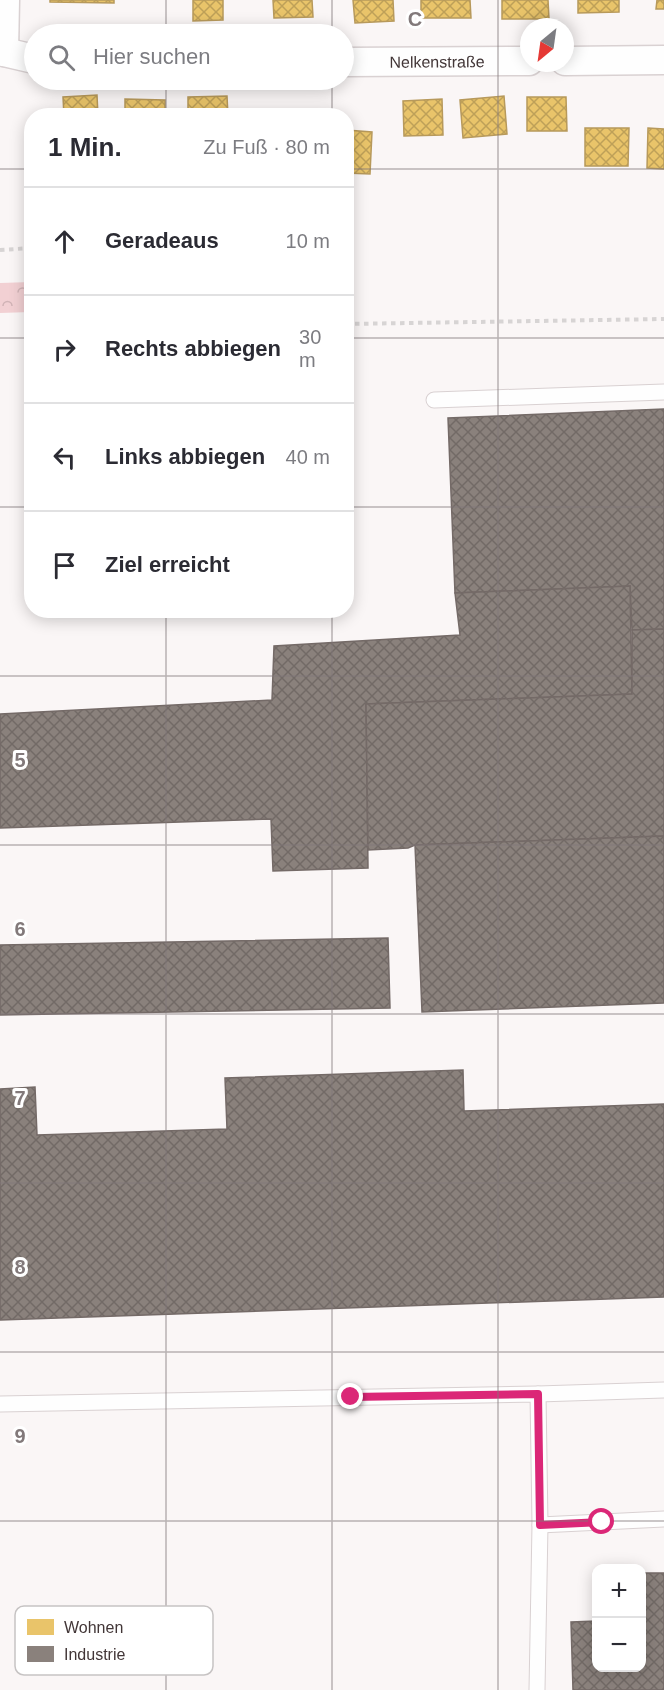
<!DOCTYPE html>
<html lang="de">
<meta charset="utf-8">
<style>
body{margin:0;font-family:Arial,sans-serif;background:#f7f7f7;color:#2b2b33}
.controls{position:absolute;right:18px;bottom:18px;display:grid;overflow:hidden;border-radius:12px;box-shadow:0 3px 15px #0003}
.controls button{width:54px;height:54px;display:grid;place-items:center;padding:0;border:0;border-bottom:2px solid #e1e1e2;background:#fff;color:#2b2b33;font:30px sans-serif}
.compass{position:absolute;left:520px;top:18px;width:54px;height:54px;border-radius:50%;background:#fff;box-shadow:0 3px 15px #0003;rotate:209deg}
.stop{position:absolute;width:18px;height:18px;margin:-14px;border:4px solid #db2777;border-radius:50%;background:#fff}
.stop.end{background:#db2777;border-color:#fff;box-shadow:0 2px 6px #0008}
.list{margin:0;padding:0;list-style:none}
h2{display:flex;justify-content:space-between;align-items:center;height:78px;margin:0;padding:0 24px;font-size:26px}
h2 small{font-size:20px;font-weight:400;color:#7c7c81}
.list li{display:grid;grid-template-columns:39px 1fr auto;gap:18px;align-items:center;box-sizing:border-box;height:108px;padding:0 24px;border-top:2px solid #e1e1e2}
.list b{display:block;font-size:22px;white-space:nowrap}
.list em{font-size:20px;font-style:normal;color:#7c7c81}
.icon{flex:none;width:33px;height:33px;fill:none;stroke:currentColor;stroke-width:2;stroke-linecap:round;stroke-linejoin:round}
.map{position:relative;flex:none;width:664px;height:1690px;overflow:hidden}
.search{position:absolute;background:#fff;box-shadow:0 3px 15px #0003;left:24px;top:24px;width:330px;height:66px;display:flex;align-items:center;gap:15px;box-sizing:border-box;padding:0 21px;border-radius:33px;color:#7c7c81;font-size:22px}
.panel{position:absolute;background:#fff;box-shadow:0 3px 15px #0003;left:24px;top:108px;width:330px;height:510px;border-radius:24px}
.map>svg:first-child{display:block}
</style>
<div class="map">
<svg width="664" height="1690" viewBox="0 0 664 1690">
<defs>
<pattern id="forest-crowns" width="20" height="18" patternUnits="userSpaceOnUse" patternTransform="scale(1.5)"><rect width="20" height="18" fill="#f2d0d3"/><path d="M2 6a3 3 0 1 1 6 0M12 15a3 3 0 1 1 6 0" fill="none" stroke="#d1b3b6"/></pattern>
<pattern id="homes-cross-hatch" width="8" height="8" patternUnits="userSpaceOnUse" patternTransform="scale(1.5)"><rect width="8" height="8" fill="#e9c46a"/><path d="M0 0l8 8M0 8l8-8" fill="none" stroke="#bea058"/></pattern>
<pattern id="industry-cross-hatch" width="8" height="8" patternUnits="userSpaceOnUse" patternTransform="scale(1.5)"><rect width="8" height="8" fill="#8a817c"/><path d="M0 0l8 8M0 8l8-8" fill="none" stroke="#726a66"/></pattern>
</defs>
<rect width="100%" height="100%" fill="#faf6f6"/>
<path fill="url(#forest-crowns)" d="M 31,282 L 31,312 L 0,313 L 0,283 Z"/>
<g fill="url(#homes-cross-hatch)" stroke="#b7995b" stroke-width="1.5">
<path d="M 50,0 L 114,0 L 114,3 L 50,2 Z"/>
<path d="M 193,0 L 223,0 L 223,20 L 193,21 Z"/>
<path d="M 273,0 L 312,0 L 313,17 L 274,18 Z"/>
<path d="M 353,0 L 393,0 L 394,21 L 355,23 Z"/>
<path d="M 421,0 L 470,0 L 471,18 L 421,18 Z"/>
<path d="M 502,0 L 548,0 L 549,19 L 502,19 Z"/>
<path d="M 578,0 L 619,0 L 619,12 L 578,13 Z"/>
<path d="M 657,0 L 664,0 L 664,9 L 656,9 Z"/>
<path d="M 97,95 L 98,116 L 64,116 L 63,97 Z"/>
<path d="M 227,96 L 228,116 L 188,116 L 188,97 Z"/>
<path d="M 504,96 L 507,134 L 463,138 L 460,100 Z"/>
<path d="M 527,97 L 566,97 L 567,131 L 527,131 Z"/>
<path d="M 125,99 L 165,100 L 165,116 L 125,116 Z"/>
<path d="M 442,99 L 443,135 L 404,136 L 403,101 Z"/>
<path d="M 585,128 L 629,128 L 628,166 L 585,166 Z"/>
<path d="M 648,128 L 664,129 L 664,169 L 647,168 Z"/>
<path d="M 346,130 L 372,132 L 370,174 L 346,173 Z"/>
</g>
<g fill="url(#industry-cross-hatch)" stroke="#746a67" stroke-width="1.5">
<path d="M 664,409 L 664,629 L 632,630 L 630,586 L 455,593 L 448,418 Z"/>
<path d="M 630,586 L 632,694 L 366,704 L 368,868 L 273,871 L 271,819 L 0,828 L 0,714 L 272,700 L 274,646 L 460,635 L 455,593 Z"/>
<path d="M 664,629 L 664,836 L 415,845 L 408,848 L 368,850 L 366,704 L 632,694 L 632,630 Z"/>
<path d="M 664,836 L 664,1003 L 422,1012 L 415,845 Z"/>
<path d="M 388,938 L 390,1008 L 0,1015 L 0,945 Z"/>
<path d="M 463,1070 L 464,1111 L 664,1104 L 664,1297 L 0,1320 L 0,1089 L 35,1087 L 37,1135 L 227,1129 L 225,1078 Z"/>
<path d="M 642,1573 L 664,1573 L 664,1690 L 573,1690 L 571,1622 L 596,1621 L 596,1668 L 642,1668 Z"/>
</g>
<g fill="none" stroke-linecap="round" stroke-linejoin="round">
<g stroke="#d9d1d2" stroke-width="17">
<g id="lane">
<path d="M 434,400 L 664,392"/>
<path d="M 538,1394 L 664,1390"/>
<path d="M 0,1404 L 538,1394 L 540,1525 L 537,1690"/>
<path d="M 540,1525 L 664,1519"/>
</g>
</g>
<g stroke="#d9d1d2" stroke-width="31">
<g id="street">
<path d="M 0,51 L 34,59"/>
<path d="M 4,52 L 5,0"/>
<path d="M 565,61 L 664,60"/>
<path id="s1" d="M 344,62 L 529,61"/>
</g>
</g>
<g stroke="#d7d4d4" stroke-width="4" stroke-dasharray="4.5 4.5" stroke-linecap="butt">
<path d="M 0,250 L 32,248"/>
<path d="M 346,324 L 664,319"/>
</g>
<use href="#lane" stroke="#fefefe" stroke-width="15"/>
<use href="#street" stroke="#fefefe" stroke-width="28"/>
</g>
<g fill="none" stroke-linecap="round" stroke-linejoin="round">
<path stroke="#db2777" stroke-width="8" d="M 351,1397 L 538,1394 L 540,1525 L 602,1522"/>
</g>
<path fill="none" stroke="#82797a" stroke-width="1.5" stroke-opacity="0.55" d="M 166,0 L 166,34M 332,0 L 332,34M 498,0 L 498,1690M 166,80 L 166,116M 332,80 L 332,116M 0,169 L 32,169M 346,169 L 664,169M 0,338 L 32,338M 346,338 L 664,338M 0,507 L 32,507M 346,507 L 664,507M 166,610 L 166,1690M 332,610 L 332,1690M 0,676 L 664,676M 0,845 L 664,845M 0,1014 L 664,1014M 0,1183 L 664,1183M 0,1352 L 664,1352M 0,1521 L 664,1521"/>
<g text-anchor="middle" dominant-baseline="central" stroke-width="6" stroke-linejoin="round" paint-order="stroke">
<g font-size="16" fill="#423637" stroke="#fff">
<text stroke="none"><textPath href="#s1" startOffset="93">Nelkenstraße</textPath></text>
</g>
</g>
<rect x="15" y="1606" width="198" height="69" rx="9" fill="#fff" stroke="#c6c3c3" stroke-width="1.5"/>
<rect x="27" y="1619" width="27" height="16" fill="#e9c46a"/>
<rect x="27" y="1646" width="27" height="16" fill="#8a817c"/>
<g font-size="16" fill="#423637">
<text x="64" y="1633">Wohnen</text>
<text x="64" y="1660">Industrie</text>
</g>
<g font-size="20" text-anchor="middle" font-weight="bold" fill="#82797a" stroke="#fff" stroke-width="6" stroke-linejoin="round" paint-order="stroke">
<text x="415" y="26">C</text>
<text x="20" y="767">5</text>
<text x="20" y="936">6</text>
<text x="20" y="1105">7</text>
<text x="20" y="1274">8</text>
<text x="20" y="1443">9</text>
</g>
</svg>
<div class="controls">
<button>+</button>
<button>−</button>
</div>
<svg class="compass" viewBox="-18 -18 36 36"><path d="M0-13l5 13h-10z" fill="#e53935"/><path d="M0 13l5-13h-10z" fill="#7c7c81"/></svg>
<div class="stop" style="left:602px;top:1522px"></div>
<div class="stop end" style="left:351px;top:1397px"></div>
<div class="search"><svg class="icon" aria-label="search" viewBox="0 0 24 24"><circle cx="10" cy="10" r="6"/><path d="M15 15l6 6"/></svg>Hier suchen</div>
<section class="panel">
<h2>1 Min.<small>Zu Fuß · 80 m</small></h2>
<ul class="list">
<li><svg class="icon" aria-label="ahead" viewBox="0 0 24 24"><path d="M12 20V5M6 11l6-6 6 6"/></svg><div><b>Geradeaus</b></div><em>10 m</em></li>
<li><svg class="icon" aria-label="right" viewBox="0 0 24 24"><path d="M7 20v-9h11M14 6l5 5-5 5"/></svg><div><b>Rechts abbiegen</b></div><em>30 m</em></li>
<li><svg class="icon" aria-label="left" viewBox="0 0 24 24"><path d="M17 20v-9H6M10 6l-5 5 5 5"/></svg><div><b>Links abbiegen</b></div><em>40 m</em></li>
<li><svg class="icon" aria-label="arrive" viewBox="0 0 24 24"><path d="M6 21V4h12l-3 4 3 4H6"/></svg><div><b>Ziel erreicht</b></div></li>
</ul>
</section>
</div>
